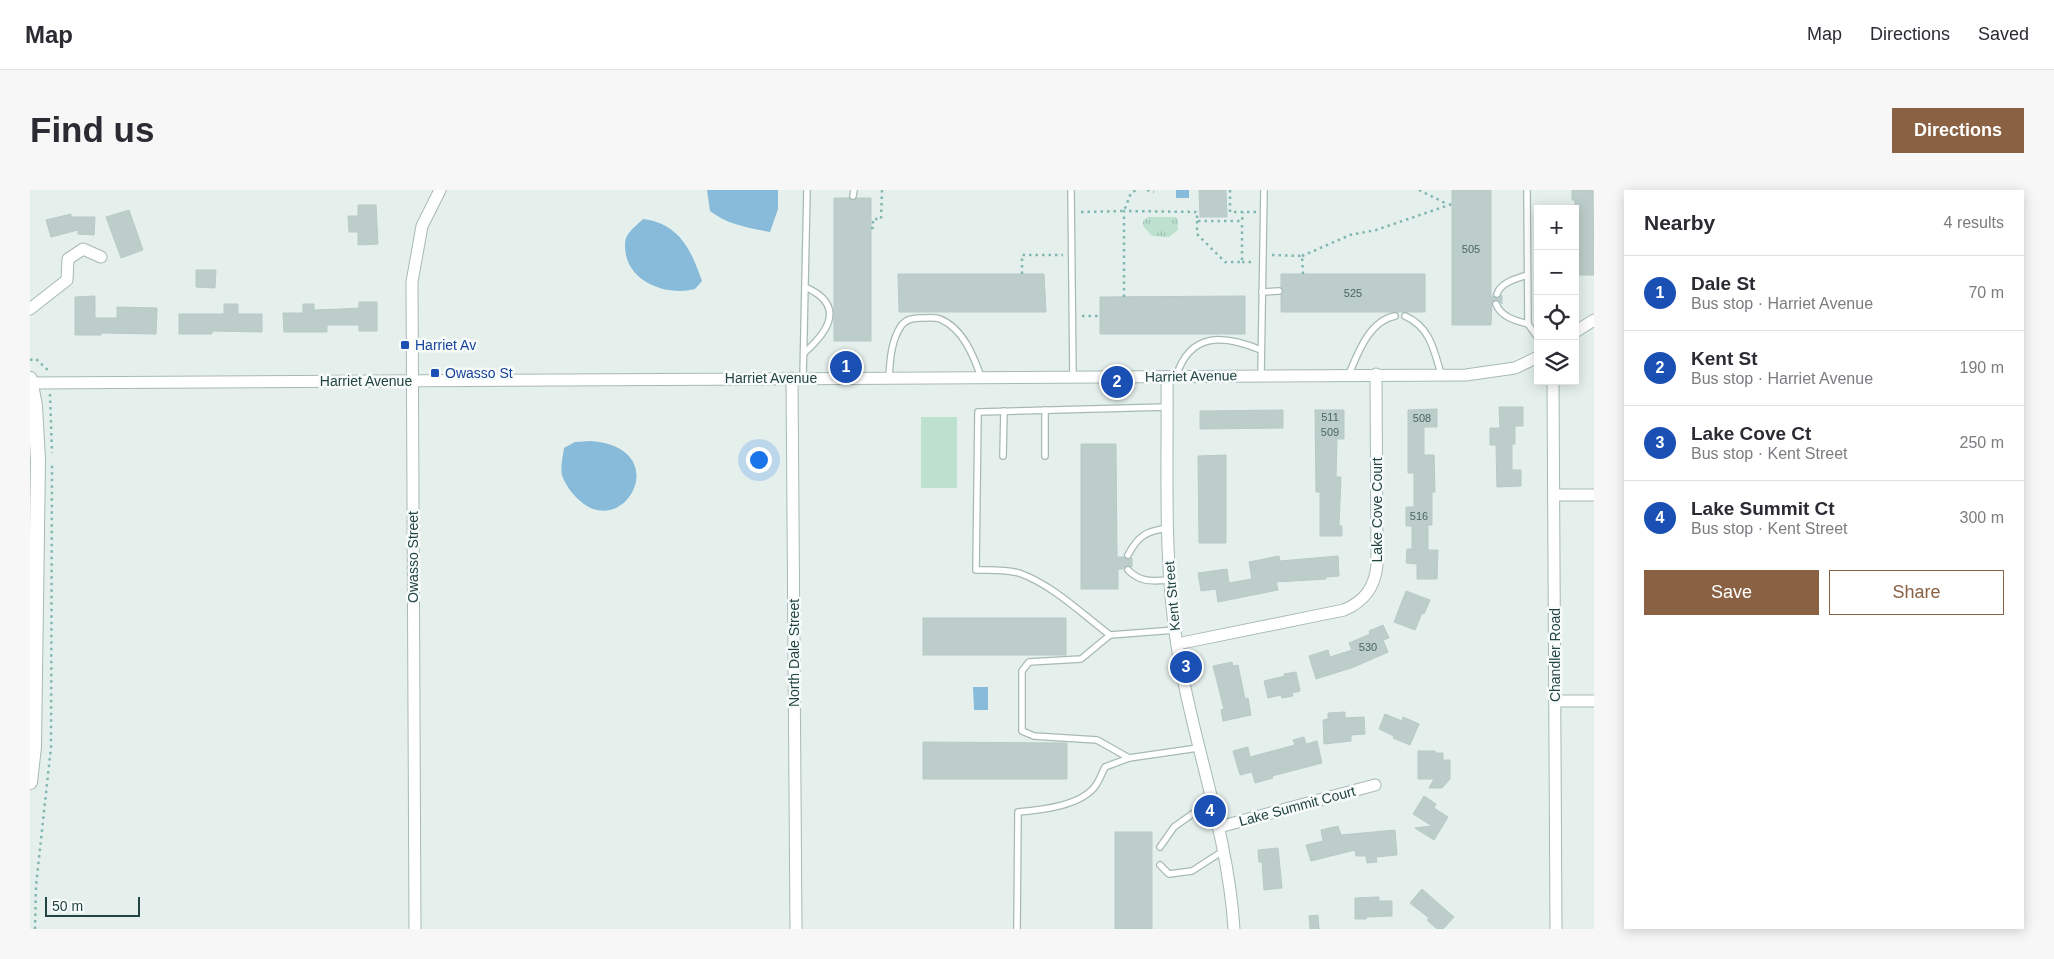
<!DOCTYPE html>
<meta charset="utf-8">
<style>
body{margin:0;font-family:Helvetica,sans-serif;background:#f7f7f7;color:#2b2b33}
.controls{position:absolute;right:15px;top:15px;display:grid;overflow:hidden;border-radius:0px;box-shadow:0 2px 12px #0003}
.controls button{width:45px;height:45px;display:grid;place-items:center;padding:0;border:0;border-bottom:1px solid #e1e1e2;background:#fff;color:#2b2b33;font:25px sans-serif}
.scale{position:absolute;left:15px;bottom:12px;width:95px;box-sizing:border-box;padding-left:5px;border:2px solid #224443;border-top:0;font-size:14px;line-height:18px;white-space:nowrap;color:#224443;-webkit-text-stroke:4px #f7fbfa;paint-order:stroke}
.you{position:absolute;left:728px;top:269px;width:18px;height:18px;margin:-12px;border:4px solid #fff;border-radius:50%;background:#1a73e8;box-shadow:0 0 0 8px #1a73e833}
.badge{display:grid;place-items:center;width:32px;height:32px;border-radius:50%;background:#8a6142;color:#fff;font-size:16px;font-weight:700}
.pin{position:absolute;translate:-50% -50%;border:2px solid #fff;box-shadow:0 1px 5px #0006}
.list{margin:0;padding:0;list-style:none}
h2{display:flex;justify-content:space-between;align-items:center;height:65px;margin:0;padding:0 20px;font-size:21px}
h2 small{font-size:16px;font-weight:400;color:#7c7c81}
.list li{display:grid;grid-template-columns:32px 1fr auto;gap:15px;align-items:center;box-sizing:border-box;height:75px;padding:0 20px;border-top:1px solid #e1e1e2}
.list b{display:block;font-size:19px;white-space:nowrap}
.list p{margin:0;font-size:16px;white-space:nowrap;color:#7c7c81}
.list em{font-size:16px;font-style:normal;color:#7c7c81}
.actions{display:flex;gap:10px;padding:15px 20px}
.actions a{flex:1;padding:11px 0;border:1px solid #8a6142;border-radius:0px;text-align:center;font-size:18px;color:#8a6142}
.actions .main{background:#8a6142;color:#fff}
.icon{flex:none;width:28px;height:28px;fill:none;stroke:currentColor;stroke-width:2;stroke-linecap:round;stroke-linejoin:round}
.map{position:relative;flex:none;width:1564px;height:739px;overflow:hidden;border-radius:0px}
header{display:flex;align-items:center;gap:30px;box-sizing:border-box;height:70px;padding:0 25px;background:#fff;border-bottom:1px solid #e1e1e2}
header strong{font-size:24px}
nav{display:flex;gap:28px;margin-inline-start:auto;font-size:18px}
.intro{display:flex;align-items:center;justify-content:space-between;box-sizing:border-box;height:120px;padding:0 30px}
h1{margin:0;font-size:35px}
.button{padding:12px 22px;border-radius:0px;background:#8a6142;color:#fff;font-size:18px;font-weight:700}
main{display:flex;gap:30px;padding:0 30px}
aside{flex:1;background:#fff;border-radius:0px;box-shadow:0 2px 12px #0003}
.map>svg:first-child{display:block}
</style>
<header>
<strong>Map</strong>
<nav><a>Map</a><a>Directions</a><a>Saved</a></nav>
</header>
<div class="intro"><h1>Find us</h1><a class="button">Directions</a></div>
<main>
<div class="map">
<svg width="1564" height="739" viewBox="0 0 1564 739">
<defs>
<pattern id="park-tufts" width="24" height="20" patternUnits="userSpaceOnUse" patternTransform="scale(1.25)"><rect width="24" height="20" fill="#bce2cf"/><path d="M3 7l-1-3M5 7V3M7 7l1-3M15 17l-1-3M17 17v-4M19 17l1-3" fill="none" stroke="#a1c3b3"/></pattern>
</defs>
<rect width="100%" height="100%" fill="#e5f0ed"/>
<path fill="url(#park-tufts)" d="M 1118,27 L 1146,27 L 1148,31 L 1148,40 L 1139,47 L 1122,46 L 1113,36 L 1113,31 Z"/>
<rect fill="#bce2cf" x="891" y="227" width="36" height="71"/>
<g fill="#88bbd9">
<path d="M 677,0 L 748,0 L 748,19 L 740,42 C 719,38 698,35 680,21 Z"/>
<rect x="1146" y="0" width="13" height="8"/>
<path d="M 613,29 C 650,34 661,60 672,91 L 665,99 C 639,106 602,94 596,65 C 595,59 594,51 597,46 C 600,40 608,34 613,29 Z"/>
<path d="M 561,251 C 646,258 594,352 549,310 C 543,305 534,293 532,285 C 530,278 533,266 534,258 L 545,252 Z"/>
<path d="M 943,497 L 958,497 L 958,520 L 944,520 Z"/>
</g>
<g fill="#bdceca" stroke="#b7cac6">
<path d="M 1169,0 L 1196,0 L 1197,27 L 1170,27 Z"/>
<path d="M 1422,0 L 1461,0 L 1461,105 L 1467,109 L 1472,105 L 1472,114 L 1467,109 L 1462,112 L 1461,135 L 1422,135 Z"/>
<path d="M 1542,0 L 1563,0 L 1564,85 L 1546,85 L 1545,10 L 1542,10 Z"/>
<path d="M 804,8 L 819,8 L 823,11 L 827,8 L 841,8 L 841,151 L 804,151 Z"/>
<path d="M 328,15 L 346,15 L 348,54 L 328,55 L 328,42 L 319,42 L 318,26 L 328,26 Z"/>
<path d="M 99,20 L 113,60 L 91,68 L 76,27 Z"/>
<path d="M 41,24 L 41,27 L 65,27 L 64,45 L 48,44 L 48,40 L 21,47 L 16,30 Z"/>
<path d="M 166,80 L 186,80 L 185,98 L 166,97 Z"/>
<path d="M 868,84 L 1014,84 L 1016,122 L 869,122 Z"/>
<path d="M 1251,84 L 1395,84 L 1395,122 L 1251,122 L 1251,105 L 1254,101 L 1251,97 Z"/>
<path d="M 65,106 L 65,128 L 87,128 L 87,117 L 127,118 L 126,144 L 71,143 L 71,145 L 45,145 L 45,107 Z"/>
<path d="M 1215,106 L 1215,144 L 1070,144 L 1070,107 Z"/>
<path d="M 329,112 L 347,112 L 347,141 L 329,141 L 329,135 L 297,135 L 297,142 L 254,142 L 253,123 L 273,123 L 273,114 L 284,114 L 284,120 L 312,119 L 329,118 Z"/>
<path d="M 194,114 L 208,114 L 208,124 L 232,124 L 232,142 L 182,141 L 182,144 L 149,144 L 149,124 L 194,124 Z"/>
<path d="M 1469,217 L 1493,217 L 1493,236 L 1485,236 L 1485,254 L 1482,254 L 1482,280 L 1491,280 L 1491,296 L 1467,297 L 1466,255 L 1460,255 L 1460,238 L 1470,238 Z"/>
<path d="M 1407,219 L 1407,237 L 1394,237 L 1394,265 L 1404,265 L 1405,302 L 1402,302 L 1402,335 L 1398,335 L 1398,360 L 1408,360 L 1407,389 L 1387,389 L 1387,374 L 1376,373 L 1377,359 L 1382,359 L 1382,336 L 1376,336 L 1376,317 L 1384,317 L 1384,283 L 1378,283 L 1378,220 Z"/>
<path d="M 1253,220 L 1253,238 L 1170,239 L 1170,221 Z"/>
<path d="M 1285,220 L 1314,220 L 1314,249 L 1307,249 L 1306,287 L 1311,287 L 1309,336 L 1312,336 L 1312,346 L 1290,346 L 1290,302 L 1286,302 Z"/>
<path d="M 1051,254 L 1086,254 L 1087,367 L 1094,367 L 1098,370 L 1102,368 L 1102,377 L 1097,375 L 1093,379 L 1088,379 L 1088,399 L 1051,399 Z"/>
<path d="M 1196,265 L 1196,353 L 1169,353 L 1168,266 Z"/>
<path d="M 1249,366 L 1250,371 L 1308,366 L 1309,386 L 1296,387 L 1296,389 L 1246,392 L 1248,400 L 1188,412 L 1186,399 L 1171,401 L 1168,383 L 1197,379 L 1199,393 L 1222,389 L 1219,372 Z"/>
<path d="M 1376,401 L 1400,410 L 1394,424 L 1392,423 L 1385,440 L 1364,432 Z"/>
<rect x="893" y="428" width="143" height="37"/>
<path d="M 1353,435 L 1359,448 L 1353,450 L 1358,462 L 1324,477 L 1286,489 L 1279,466 L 1298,460 L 1300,467 L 1322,460 L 1319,453 L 1340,444 L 1339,441 Z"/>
<path d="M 1202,472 L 1203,476 L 1208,475 L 1215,509 L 1218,508 L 1221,525 L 1193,531 L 1191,520 L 1194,519 L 1183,476 Z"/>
<path d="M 1266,482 L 1270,501 L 1262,503 L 1263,506 L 1252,508 L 1251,505 L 1238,508 L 1234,491 L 1255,486 L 1254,484 Z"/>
<path d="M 1315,522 L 1315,528 L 1334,527 L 1335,544 L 1321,545 L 1321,551 L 1294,554 L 1293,530 L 1298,529 L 1298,523 Z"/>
<path d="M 1355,524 L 1372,531 L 1373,527 L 1389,534 L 1380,555 L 1363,548 L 1364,546 L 1349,539 Z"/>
<path d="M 1274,547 L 1276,554 L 1287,551 L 1292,573 L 1242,586 L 1243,588 L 1225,593 L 1222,582 L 1210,585 L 1203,561 L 1218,557 L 1220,567 L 1265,555 L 1263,550 Z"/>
<path d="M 893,552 L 1037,553 L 1037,589 L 893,589 Z"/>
<path d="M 1388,561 L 1405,561 L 1405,563 L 1413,563 L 1413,570 L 1420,570 L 1420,589 L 1412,598 L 1399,598 L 1404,589 L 1388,589 Z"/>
<path d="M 1394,606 L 1406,614 L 1404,618 L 1418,627 L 1404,650 L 1385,638 L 1402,636 L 1383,624 Z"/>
<path d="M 1308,636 L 1311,645 L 1365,640 L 1367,665 L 1346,667 L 1347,672 L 1337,673 L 1336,666 L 1326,666 L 1325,660 L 1281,671 L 1276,655 L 1293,651 L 1291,640 Z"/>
<rect x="1085" y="642" width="37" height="97"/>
<path d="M 1248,658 L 1252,698 L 1234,700 L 1232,672 L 1229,672 L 1228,660 Z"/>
<path d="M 1392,699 L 1424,727 L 1413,739 L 1407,739 L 1397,730 L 1399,728 L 1380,713 Z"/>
<path d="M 1349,707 L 1349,711 L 1362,711 L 1362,726 L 1336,727 L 1336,729 L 1325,729 L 1325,708 Z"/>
<path d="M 1288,725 L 1289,739 L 1280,739 L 1279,726 Z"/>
</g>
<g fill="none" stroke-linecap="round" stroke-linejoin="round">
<g stroke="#a7b9b7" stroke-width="8">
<g id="service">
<path d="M 1041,0 L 1043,187"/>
<path d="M 1497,0 L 1498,134 L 1508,148"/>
<path d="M 823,6 L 824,0"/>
<path d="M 1232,102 L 1249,101"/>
<path d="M 1467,104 C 1471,92 1486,89 1497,85"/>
<path d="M 1466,114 C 1471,127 1486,131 1498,134"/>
<path d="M 1375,126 C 1400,137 1404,160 1411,184"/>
<path d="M 774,163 C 799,141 816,115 775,97"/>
<path d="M 1319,184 C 1328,163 1339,131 1365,126"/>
<path d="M 1231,185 L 1234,0"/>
<path d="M 1146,187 C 1160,141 1194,145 1231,160"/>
<path d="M 773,188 L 777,0"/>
<path d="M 859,188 C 860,170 861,151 871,136 C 876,129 883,128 891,128 C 897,128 904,127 910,129 C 933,138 944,167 951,187"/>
<path d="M 1015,220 L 1015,266"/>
<path d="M 973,266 L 974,221"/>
<path d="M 1098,365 C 1108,346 1116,341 1138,338"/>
<path d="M 1098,380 C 1111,393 1122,391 1140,390"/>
<path d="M 1080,445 C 1052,424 1023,395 989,383 C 975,379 961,380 946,380 L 948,222 L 1137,217"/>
<path d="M 1099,568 L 1067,550 L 1004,546 L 992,541 L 992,481 L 999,472 L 1051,469 L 1080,445 L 1145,440"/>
<path d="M 1130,657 L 1144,637 L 1182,610"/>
<path d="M 1130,675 L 1139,684 L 1162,681 L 1193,661"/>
<path d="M 987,739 L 988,622 C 1011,620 1052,616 1066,595 C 1070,589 1072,583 1075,577 L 1099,568 L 1168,558"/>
</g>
</g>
<g stroke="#a7b9b7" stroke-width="13">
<g id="minor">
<path d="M 0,119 L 37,90 L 38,69 L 53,59 L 71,67"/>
<path d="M 1545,142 L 1564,130"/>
<path d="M 1137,187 C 1138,276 1133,368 1147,456 C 1162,551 1198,642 1204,739"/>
<path d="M 762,188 L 766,739"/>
<path d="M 1523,191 L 1526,739"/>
<path d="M 1,193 L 1436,185 L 1485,178 L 1508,167"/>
<path d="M 1524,305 L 1564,305"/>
<path d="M 1147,454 L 1314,420 C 1335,411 1345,397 1347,375 L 1346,184"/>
<path d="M 1525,511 L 1564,511"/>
<path d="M 1189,637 L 1345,595"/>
<path d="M 385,739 L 382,92 L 392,36 L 410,0"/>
</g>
</g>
<g stroke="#a7b9b7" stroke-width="16">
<path id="tertiary" d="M 0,189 L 5,216 L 8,270 L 4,557 L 0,592"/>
</g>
<g stroke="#82b6b2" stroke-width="2.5" stroke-dasharray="2.5 4" stroke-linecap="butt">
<path d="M 1117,0 L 1124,2"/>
<path d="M 1200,0 L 1200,22 L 1226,22"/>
<path d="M 1389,0 L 1417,14"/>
<path d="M 1051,22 L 1094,21 L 1101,3 L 1106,0"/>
<path d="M 1167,31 L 1167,44 L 1195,72 L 1212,72 L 1212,31"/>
<path d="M 841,38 L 843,38 L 843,29 L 851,29 L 852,0"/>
<path d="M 1242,65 L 1272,66 L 1273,84"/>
<path d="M 1272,66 L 1320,45 L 1346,40 L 1422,14"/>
<path d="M 1212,72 L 1225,72"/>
<path d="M 992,84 L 992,65 L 1033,65"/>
<path d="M 1094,107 L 1094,21 L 1167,22 L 1167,31 L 1212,31 L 1213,22"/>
<path d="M 1052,126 L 1070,126"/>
<path d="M 0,170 L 6,169 L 19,181"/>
<path d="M 20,204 L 22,263"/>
<path d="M 5,739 L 6,696 L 21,557 L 22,274"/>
</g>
<use href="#service" stroke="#fff" stroke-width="5.5"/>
<use href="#minor" stroke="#fff" stroke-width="11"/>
<use href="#tertiary" stroke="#fff" stroke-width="14"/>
</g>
<g fill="#1a4fb4" stroke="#f7fbfa" stroke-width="2">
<rect x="370" y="150" width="10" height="10" rx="2.5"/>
<rect x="400" y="178" width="10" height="10" rx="2.5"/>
</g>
<g text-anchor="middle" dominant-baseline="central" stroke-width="5" stroke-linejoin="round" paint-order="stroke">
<g font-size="11" fill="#496665">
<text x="1441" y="59">505</text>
<text x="1323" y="103">525</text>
<text x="1300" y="227">511</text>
<text x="1392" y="228">508</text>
<text x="1300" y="242">509</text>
<text x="1389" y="326">516</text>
<text x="1338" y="457">530</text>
</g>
<g font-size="14" fill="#164399" stroke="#f7fbfa" text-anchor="start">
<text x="385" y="155">Harriet Av</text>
<text x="415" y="183">Owasso St</text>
</g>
<g font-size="14" fill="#224443" stroke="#f7fbfa">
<text transform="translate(1161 186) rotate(-1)">Harriet Avenue</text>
<text x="741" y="188">Harriet Avenue</text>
<text x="336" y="191">Harriet Avenue</text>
<text transform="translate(1347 320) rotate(-90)">Lake Cove Court</text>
<text transform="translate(383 367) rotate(-90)">Owasso Street</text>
<text transform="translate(1142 406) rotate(-95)">Kent Street</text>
<text transform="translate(764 463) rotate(-90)">North Dale Street</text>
<text transform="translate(1525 465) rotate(-90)">Chandler Road</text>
<text transform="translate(1267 616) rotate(-15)">Lake Summit Court</text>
</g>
</g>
</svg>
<div class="controls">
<button>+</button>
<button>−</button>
<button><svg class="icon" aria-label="locate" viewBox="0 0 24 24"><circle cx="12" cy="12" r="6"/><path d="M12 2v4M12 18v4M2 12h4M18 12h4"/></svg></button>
<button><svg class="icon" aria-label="layers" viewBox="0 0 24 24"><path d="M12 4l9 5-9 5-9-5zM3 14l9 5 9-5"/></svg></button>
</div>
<div class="scale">50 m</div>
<div class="you"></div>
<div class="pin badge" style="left:816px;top:177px;background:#1a4fb4">1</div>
<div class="pin badge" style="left:1087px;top:192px;background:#1a4fb4">2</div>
<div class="pin badge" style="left:1156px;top:477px;background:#1a4fb4">3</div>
<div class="pin badge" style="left:1180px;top:621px;background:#1a4fb4">4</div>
</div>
<aside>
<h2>Nearby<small>4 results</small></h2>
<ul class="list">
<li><span class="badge" style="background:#1a4fb4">1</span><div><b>Dale St</b><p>Bus stop · Harriet Avenue</p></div><em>70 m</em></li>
<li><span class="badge" style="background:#1a4fb4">2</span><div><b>Kent St</b><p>Bus stop · Harriet Avenue</p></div><em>190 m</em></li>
<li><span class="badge" style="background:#1a4fb4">3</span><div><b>Lake Cove Ct</b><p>Bus stop · Kent Street</p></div><em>250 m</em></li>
<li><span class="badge" style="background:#1a4fb4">4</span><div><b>Lake Summit Ct</b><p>Bus stop · Kent Street</p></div><em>300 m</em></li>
</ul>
<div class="actions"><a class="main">Save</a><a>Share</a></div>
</aside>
</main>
